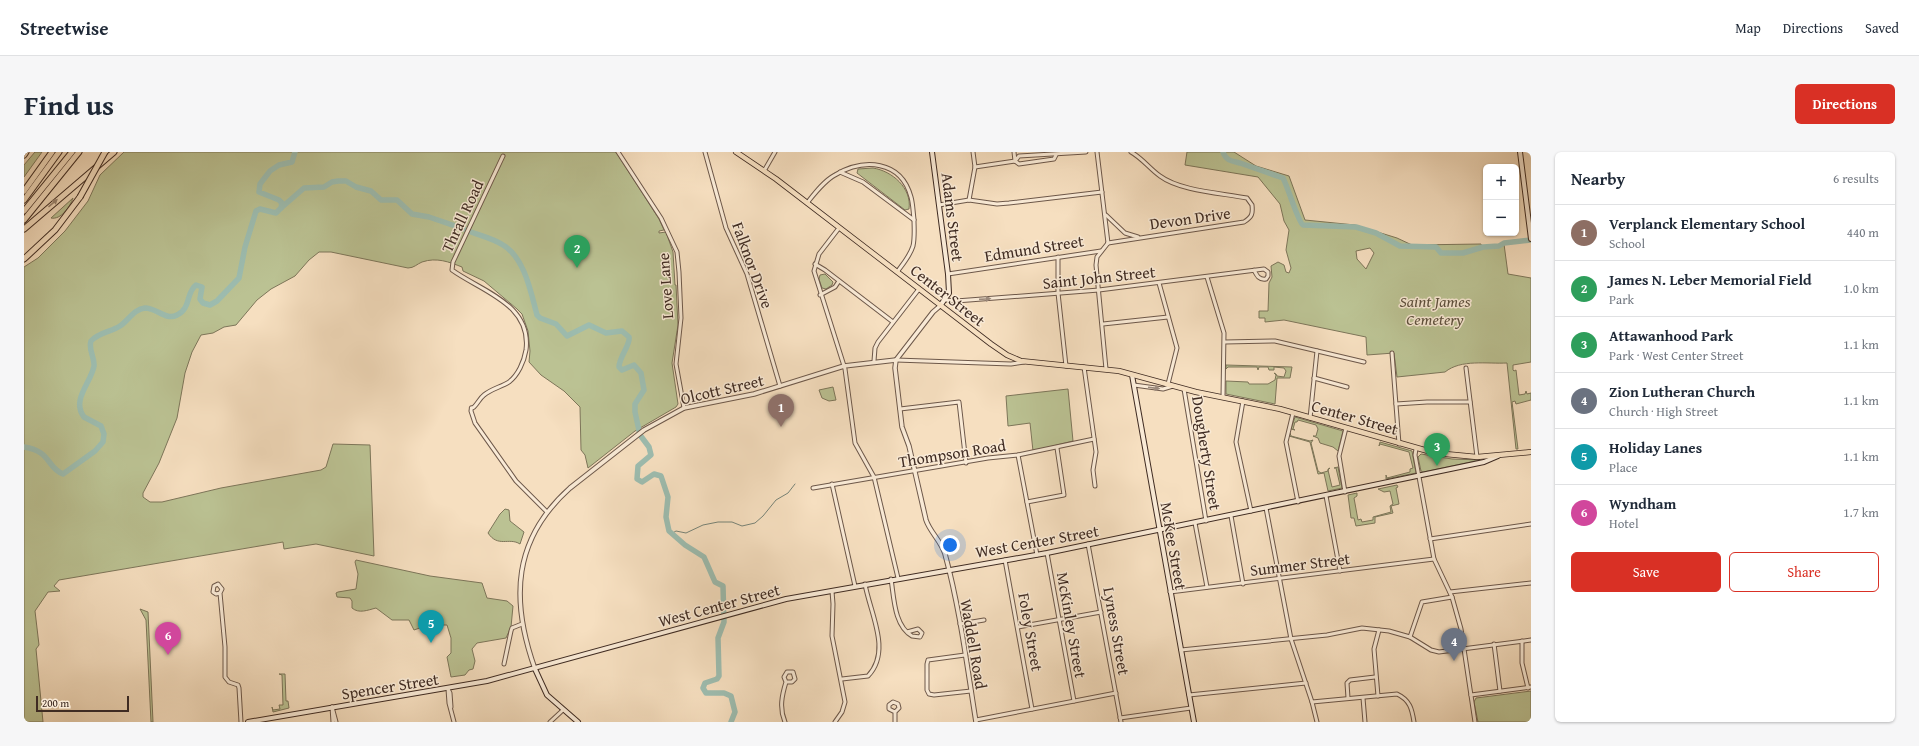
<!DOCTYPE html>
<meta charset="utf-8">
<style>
body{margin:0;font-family:"Gentium Book Plus",serif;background:#f6f6f7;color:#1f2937}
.controls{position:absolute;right:12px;top:12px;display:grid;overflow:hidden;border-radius:6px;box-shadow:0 1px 3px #0004}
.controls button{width:36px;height:36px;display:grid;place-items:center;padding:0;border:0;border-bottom:1px solid #e0e1e3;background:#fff;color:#1f2937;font:20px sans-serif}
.scale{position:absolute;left:12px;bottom:10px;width:93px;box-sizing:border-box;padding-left:4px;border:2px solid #3f2b22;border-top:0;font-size:11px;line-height:14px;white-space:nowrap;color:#3f2b22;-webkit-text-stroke:3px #f9ead6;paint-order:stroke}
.you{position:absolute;left:926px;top:393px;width:14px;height:14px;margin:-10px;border:3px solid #fff;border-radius:50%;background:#1a73e8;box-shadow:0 0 0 6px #1a73e833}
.badge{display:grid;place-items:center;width:26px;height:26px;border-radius:50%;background:#d93025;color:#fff;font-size:13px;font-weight:700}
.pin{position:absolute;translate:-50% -33px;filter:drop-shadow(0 1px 2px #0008)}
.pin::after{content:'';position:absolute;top:21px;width:14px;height:12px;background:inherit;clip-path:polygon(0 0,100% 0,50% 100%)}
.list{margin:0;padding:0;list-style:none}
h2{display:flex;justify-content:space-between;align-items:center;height:52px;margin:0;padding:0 16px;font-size:17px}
h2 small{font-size:13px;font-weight:400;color:#747a83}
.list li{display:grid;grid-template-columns:26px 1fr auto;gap:12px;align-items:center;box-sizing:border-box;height:56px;padding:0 16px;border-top:1px solid #e0e1e3}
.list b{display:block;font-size:15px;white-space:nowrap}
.list p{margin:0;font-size:13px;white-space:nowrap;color:#747a83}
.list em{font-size:13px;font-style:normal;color:#747a83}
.actions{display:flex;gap:8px;padding:12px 16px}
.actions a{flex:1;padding:9px 0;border:1px solid #d93025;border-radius:6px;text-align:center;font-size:14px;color:#d93025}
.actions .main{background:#d93025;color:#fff}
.map{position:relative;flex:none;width:1507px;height:570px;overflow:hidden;border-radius:6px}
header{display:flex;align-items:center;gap:24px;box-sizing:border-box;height:56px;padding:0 20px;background:#fff;border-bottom:1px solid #e0e1e3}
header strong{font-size:19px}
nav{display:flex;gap:22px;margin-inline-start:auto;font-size:14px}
.intro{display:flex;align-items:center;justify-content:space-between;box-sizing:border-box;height:96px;padding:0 24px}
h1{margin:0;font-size:28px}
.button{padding:10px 18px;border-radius:6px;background:#d93025;color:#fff;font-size:14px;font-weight:700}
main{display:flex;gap:24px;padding:0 24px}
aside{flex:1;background:#fff;border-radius:6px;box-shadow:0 1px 3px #0004}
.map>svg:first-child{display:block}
</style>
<header>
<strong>Streetwise</strong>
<nav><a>Map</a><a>Directions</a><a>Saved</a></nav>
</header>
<div class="intro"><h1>Find us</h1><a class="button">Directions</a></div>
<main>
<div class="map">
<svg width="1507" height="570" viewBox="0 0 1507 570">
<rect width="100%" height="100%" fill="#f6dfc0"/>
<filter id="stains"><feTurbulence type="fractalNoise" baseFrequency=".005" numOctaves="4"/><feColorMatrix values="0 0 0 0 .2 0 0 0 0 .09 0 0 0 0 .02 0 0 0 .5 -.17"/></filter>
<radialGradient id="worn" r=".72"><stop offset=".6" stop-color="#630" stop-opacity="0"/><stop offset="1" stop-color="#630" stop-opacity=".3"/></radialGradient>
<g fill="#bbc293" stroke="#7d765a" fill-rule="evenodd">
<path d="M 11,0 L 18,0 L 0,25 L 0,13 Z"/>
<path d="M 100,0 L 592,0 L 635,67 L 640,78 L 635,79 L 635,81 L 642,80 L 649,100 L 651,133 L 652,133 L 654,173 L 648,211 L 654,252 L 652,255 L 611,279 L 564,316 L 561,303 L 557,298 L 556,255 L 540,239 L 517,223 L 505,210 L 506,199 L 504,179 L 498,162 L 493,157 L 460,129 L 439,119 L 438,115 C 425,110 413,105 398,110 C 393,112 390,116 384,116 L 307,100 L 295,100 L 285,108 L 271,124 L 247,137 L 233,148 L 212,173 L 200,175 L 189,181 L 177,183 L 168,200 L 161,221 L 153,266 L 135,311 L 119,341 L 119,345 L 126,350 L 138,350 L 197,336 L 297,318 L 302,315 L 309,292 L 346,293 L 350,404 L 292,392 L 260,397 L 259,390 L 35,428 L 30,434 L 36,439 L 24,440 L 11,459 L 15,493 L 12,497 L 19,570 L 0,570 L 0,115 L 14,106 L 41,79 L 64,49 L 76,23 Z"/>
<path d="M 1163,0 L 1210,0 L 1232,14 L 1265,24 L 1281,68 L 1331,73 L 1373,86 L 1388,93 L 1457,92 L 1458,95 L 1480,92 L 1484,122 L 1507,126 L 1507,210 L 1489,213 L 1489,218 L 1490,219 L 1492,218 L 1495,243 L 1501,242 L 1502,239 L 1503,242 L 1507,241 L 1507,248 L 1492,252 L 1491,249 L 1488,250 L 1494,297 L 1492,297 L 1483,211 C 1463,212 1437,207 1421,220 L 1373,225 L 1370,201 L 1343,203 L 1342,185 L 1260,168 L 1241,170 L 1241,166 L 1235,166 L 1235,159 L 1244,159 L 1245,131 L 1248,125 L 1247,114 L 1254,110 L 1260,113 L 1262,120 L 1265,121 L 1267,116 L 1262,98 L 1265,78 L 1260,69 L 1256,52 L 1234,25 L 1161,13 ZM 1346,96 L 1350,101 L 1342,117 L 1333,107 L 1332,99 Z"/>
<path d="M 849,16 C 868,19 888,36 885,57 L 881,58 L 833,21 L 834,17 Z"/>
<path d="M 49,46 C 46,55 37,68 27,66 Z"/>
<path d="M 801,122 L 809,130 L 808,133 L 802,137 L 798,136 L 795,127 L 796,123 Z"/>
<path d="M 1202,213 L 1268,215 L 1266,226 L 1253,226 L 1251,252 L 1202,242 L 1202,229 L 1224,230 L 1225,232 L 1244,232 L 1251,228 L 1252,223 L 1250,221 L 1252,222 L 1253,224 L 1260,225 L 1262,219 L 1260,216 L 1250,215 L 1250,218 L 1245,218 L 1244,215 L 1235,215 L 1234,218 L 1233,215 L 1204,215 L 1202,217 Z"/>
<path d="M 809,235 L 812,248 L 805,249 L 798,246 L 795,238 Z"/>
<path d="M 1044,237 L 1049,289 L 1009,299 L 1006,271 L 984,274 L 982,244 Z"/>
<path d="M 1271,265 L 1319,279 L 1314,299 L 1309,295 L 1296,291 L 1294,286 L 1289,284 L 1292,284 L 1294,277 L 1292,273 L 1274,268 L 1273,270 L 1271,270 L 1269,277 L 1271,278 L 1267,277 Z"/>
<path d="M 1266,281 L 1267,284 L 1286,289 L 1289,288 L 1287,291 L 1294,319 L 1297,321 L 1304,319 L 1304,317 L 1306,316 L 1304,318 L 1308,335 L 1316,333 L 1312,316 L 1310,316 L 1314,315 L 1318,336 L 1304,339 L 1300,321 L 1294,322 L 1286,290 L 1265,284 Z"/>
<path d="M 1356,290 L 1388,299 L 1392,321 L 1362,327 L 1362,323 L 1363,326 L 1386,320 L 1386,317 L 1389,316 L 1385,300 L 1356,292 L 1355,294 Z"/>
<path d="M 1397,302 L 1428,307 L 1456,308 L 1399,320 L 1397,319 L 1394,305 Z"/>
<path d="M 1373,333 L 1374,335 L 1372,336 L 1375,352 L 1367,354 L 1369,361 L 1351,365 L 1351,371 L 1332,374 L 1330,366 L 1327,366 L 1324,343 L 1333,341 L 1333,344 L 1330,346 L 1334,368 L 1337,367 L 1338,370 L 1349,368 L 1349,365 L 1367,360 L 1366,354 L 1369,352 L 1366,339 L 1360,340 L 1354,337 Z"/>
<path d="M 481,357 L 485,358 L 486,369 L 500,380 L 496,392 C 485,385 474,396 464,381 L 476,362 Z"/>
<path d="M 332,408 L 406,424 L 458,431 L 463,446 L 483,449 L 489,454 L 487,475 L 482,486 L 453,491 L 448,497 L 451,509 L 449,517 L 445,518 L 441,523 L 427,525 L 423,505 L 427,501 L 427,486 L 423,473 L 404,473 L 390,478 L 385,468 L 368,468 L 352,456 C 344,458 335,462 328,456 L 328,449 L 326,446 L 313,445 L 312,441 L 314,440 L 332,437 L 334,422 L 331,410 Z"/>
<path d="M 116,457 L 124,460 L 129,570 L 127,570 L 122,468 Z"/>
<path d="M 255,522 L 261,522 L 262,549 L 264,549 L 265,556 L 249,560 L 248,555 L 249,558 L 256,557 L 255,553 L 259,553 L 258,523 Z"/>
<path d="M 1507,539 L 1507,570 L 1454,570 L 1450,550 L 1452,546 Z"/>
</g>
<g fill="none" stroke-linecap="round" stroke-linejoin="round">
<path stroke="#778377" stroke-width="1" d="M 647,382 L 652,379 L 662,381 L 679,373 L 694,370 L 708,370 L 718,374 L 731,371 L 739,364 L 752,348 L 764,341 L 771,332"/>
<g stroke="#9dbdb0" stroke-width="5.5">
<path d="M 1199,0 C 1202,9 1208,9 1216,11 L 1259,26 C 1264,35 1274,70 1279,73 L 1332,75 L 1352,81 L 1376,94 L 1412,95 L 1417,101 L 1439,101 L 1459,95 L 1475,94 L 1480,91 L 1507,88"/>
<path d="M 257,56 L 280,36 L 300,35 L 308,30 L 314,29 L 322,29 L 332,35 L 347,39 L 357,48 L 373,48 L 388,62 L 405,65 L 440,77"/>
<path d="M 447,80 C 458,84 470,87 479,93 C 501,106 507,141 513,163 L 516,166 L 532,172 L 543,184 L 565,173 L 582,181 L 598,179 L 605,185 C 607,192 595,205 595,215 L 598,218 L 610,213 L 617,221 L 620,238 L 611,252 L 611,260 L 616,283 L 625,295 L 627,303 L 614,314 L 613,327 L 618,330 L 630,322 L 637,324 L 644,345 L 642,365 L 645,379 L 661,393 L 680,405 L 691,430 L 699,434 L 700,470 L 694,486 L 695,524 L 693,527 L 681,531 L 679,536 L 682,541 L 700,541 L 707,544 L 711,560 L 707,570"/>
<path d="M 0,295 C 27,299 23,316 39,322 L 71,299 L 79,290 L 80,282 L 77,274 L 60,265 C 47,248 67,231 70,214 C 71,206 64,198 67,189 C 75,180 87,180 96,174 C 105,168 110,157 121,156 C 133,156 142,169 153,163 C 167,157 162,140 172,133 L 178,135 L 176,147 L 179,151 L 186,153 L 193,149 L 215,126 L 221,95 L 232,59 L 236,57 L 252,61 L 257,56 L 258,51 L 255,48 L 235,40 L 236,32 L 246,19 L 255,13 L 268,10 L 271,0"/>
</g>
<g stroke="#6d584a" stroke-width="5">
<g id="minor">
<path d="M 594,0 L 637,66 L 653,100 L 655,120 L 657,166 L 652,212 L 660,256"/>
<path d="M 681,0 L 702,76 L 723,122 L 756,234"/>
<path d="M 990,0 L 991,9"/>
<path d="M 1073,0 L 1084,91"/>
<path d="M 479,4 L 429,110 L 428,118 C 457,139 508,152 502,198 C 500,210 494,223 485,230 C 477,235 467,237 460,243 C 456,246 454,251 450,255 C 446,258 448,253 447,259 L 451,271 L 492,329 L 523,360"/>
<path d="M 991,9 L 995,4 L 1062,0"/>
<path d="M 951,15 L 991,9 L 995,12 L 1030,7 L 1032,3"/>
<path d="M 740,19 L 751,0"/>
<path d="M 816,20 L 839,30 L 890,68"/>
<path d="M 945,48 L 951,15 L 949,0"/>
<path d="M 783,51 C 791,41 800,29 811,23 C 840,6 877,8 887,45 C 889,52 889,60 890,67 C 890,76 891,85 889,94 C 886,104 879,112 873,120"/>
<path d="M 915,53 L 945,48 L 973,52 L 985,51 L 1078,40"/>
<path d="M 1082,63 L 1101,81 L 1114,85"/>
<path d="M 815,76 L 795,102 L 790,119 L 821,217 L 831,291 L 850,325 L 874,426"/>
<path d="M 1084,91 L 1220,70 C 1228,65 1229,62 1228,53 L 1223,46 C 1197,41 1156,39 1136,24 C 1126,17 1118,6 1107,0"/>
<path d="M 1034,105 L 1034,141 L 1042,214"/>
<path d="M 791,112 L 801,118 L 869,170"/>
<path d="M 924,122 L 1077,99"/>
<path d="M 1183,125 L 1200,181 L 1199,245"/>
<path d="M 1135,131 L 1153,196 L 1144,232"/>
<path d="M 796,143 L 811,135 L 815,129"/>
<path d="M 922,148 L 932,149 L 1075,138 L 1240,117 L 1244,120 L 1244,124 L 1242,127 C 1235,128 1233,124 1230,118"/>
<path d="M 1079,172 L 1144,165"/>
<path d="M 1201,190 L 1251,189 L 1340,210"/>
<path d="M 1368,201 L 1375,292"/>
<path d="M 872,208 L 987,212 L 1000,210"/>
<path d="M 850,209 L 851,196 L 854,190 L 895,137"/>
<path d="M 1060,215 L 1072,300 L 1069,318 L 1071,334"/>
<path d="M 1442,216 L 1453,305"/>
<path d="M 1082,217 L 1072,113 L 1073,105 L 1084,91"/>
<path d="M 1290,226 L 1323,235"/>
<path d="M 1110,233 L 1139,237 L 1149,234"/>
<path d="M 1160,237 L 1182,369"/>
<path d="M 1219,249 L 1212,290 L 1227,359"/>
<path d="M 1372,252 L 1403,250 L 1446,250"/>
<path d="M 876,257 L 935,250 L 942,311"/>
<path d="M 1269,261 L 1262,290 L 1274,350"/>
<path d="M 1286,266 L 1293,199"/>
<path d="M 1392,297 L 1391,303 L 1410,407 L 1428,445 L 1437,477 L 1451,570"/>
<path d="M 994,303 L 1013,403"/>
<path d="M 808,332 L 831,434"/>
<path d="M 789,336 L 964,306 L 994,303 L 1070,287"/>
<path d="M 1321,340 L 1315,304 L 1322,276"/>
<path d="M 1302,344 L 1316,419"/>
<path d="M 1003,350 L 1040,343 L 1033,296"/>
<path d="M 1242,356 L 1267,487 L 1288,550 L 1293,570"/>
<path d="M 1207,364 L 1219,432"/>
<path d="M 1171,371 L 1183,435"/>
<path d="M 1406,387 L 1507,372"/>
<path d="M 1064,392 L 1097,570"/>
<path d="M 1023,401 L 1050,549"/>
<path d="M 981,408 L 1008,557"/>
<path d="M 867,427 C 870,445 870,474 888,484 L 896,485 L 898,481 L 894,477 L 883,480"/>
<path d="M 808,439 L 809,452 L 808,484 L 821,550 L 818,560 L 811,570"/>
<path d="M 1146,440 L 1410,407"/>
<path d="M 1426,440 L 1507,431"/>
<path d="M 196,441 L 192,442 L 189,440 L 190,434 L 194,432 L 198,437 L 196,441 L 201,495 L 201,525 L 205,530 L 214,533 L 215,536 L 217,570"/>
<path d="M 936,472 L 960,468"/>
<path d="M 994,475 L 1077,460"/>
<path d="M 1386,485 L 1398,450 L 1428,445"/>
<path d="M 1498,489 L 1498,511 L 1504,536"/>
<path d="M 1470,492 L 1476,539"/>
<path d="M 1157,498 L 1303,483 L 1338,476 L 1365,479 L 1386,485 L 1407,498 L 1415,500 L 1507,488"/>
<path d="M 941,503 L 904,508 L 903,512 L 903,538 L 905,542 L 910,543 L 947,539"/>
<path d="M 480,512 L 487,479 L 488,476 L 498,472"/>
<path d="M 818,527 L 844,524 C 868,499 846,461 841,432"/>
<path d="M 424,537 L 425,551 L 430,570"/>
<path d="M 424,537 L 426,541 L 427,555"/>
<path d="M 1165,543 L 1282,531"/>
<path d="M 1447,543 L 1507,535"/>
<path d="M 1354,544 L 1350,497 L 1355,478"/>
<path d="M 1324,546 L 1323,531 L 1326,528 L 1351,525"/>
<path d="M 1339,546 L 1341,570"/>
<path d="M 1288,550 L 1373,542 C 1386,548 1388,557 1390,570"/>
<path d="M 308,555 L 312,570"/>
<path d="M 308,555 L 309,570"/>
<path d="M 1096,566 L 1167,556"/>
<path d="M 952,568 L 1092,541"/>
<path d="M 526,570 L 539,558"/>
<path d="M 761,570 C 755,556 758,543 762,530 L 760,525 L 763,520 L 769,520 L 771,527 L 768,530 L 762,530"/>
<path d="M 871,570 L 871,560 L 875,556 L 874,552 L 869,550 L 865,553 L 865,557 L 871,560"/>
</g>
</g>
<g stroke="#6d584a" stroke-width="5.5">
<g id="tertiary">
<path d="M 916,154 L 909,160 L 872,208 L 871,216 L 878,275 L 885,294 L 902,368 C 906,380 917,389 921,402 C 936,457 943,514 952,570"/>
<path d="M 511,517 C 486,447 489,387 546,336 L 620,278 L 660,256 L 730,242 L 820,214 L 872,208"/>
</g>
</g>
<g stroke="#3f2b22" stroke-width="6">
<g id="secondary">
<path d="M 908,0 L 924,122 L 925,141 L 916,154"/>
<path d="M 1496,0 L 1507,87"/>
<path d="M 1108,223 L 1170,570"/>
<path d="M 511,517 L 523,543 L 554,570"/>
<path d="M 224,570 L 463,529 L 762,447 L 1023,401 L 1460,310 L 1474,304"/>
</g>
</g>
<g stroke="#3f2b22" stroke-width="6">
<path id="primary" d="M 712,0 L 752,27 L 967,192 L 983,203 L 997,209 L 1095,219 L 1172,240 L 1256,257 L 1411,301 L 1453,305 L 1507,300"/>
</g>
<g stroke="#3f2b22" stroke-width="7">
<g id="motorway">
<path d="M 0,3 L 2,0"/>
<path d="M 0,39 L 28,0"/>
<path d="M 0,48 L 35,0"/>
<path d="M 0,59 L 48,0"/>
<path d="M 0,68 L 55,0"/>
<path d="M 0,77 L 90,0"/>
<path d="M 0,107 L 31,78 L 56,45"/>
</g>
</g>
<use href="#minor" stroke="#f9ead6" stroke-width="3"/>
<use href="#tertiary" stroke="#f9ead6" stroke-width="3.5"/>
<use href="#secondary" stroke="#f9ead6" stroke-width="4"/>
<use href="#primary" stroke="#f6dfc0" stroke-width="4.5"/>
<use href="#motorway" stroke="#f6dfc0" stroke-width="5"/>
<g stroke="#3f2b22" stroke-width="7" stroke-linecap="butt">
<path id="motorway-bridge" d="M 56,45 L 81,0"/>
</g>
<use href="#motorway-bridge" stroke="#f6dfc0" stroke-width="5"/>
</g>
<defs><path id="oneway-solid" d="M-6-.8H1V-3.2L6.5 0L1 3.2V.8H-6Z"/></defs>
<use fill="#9a8571" href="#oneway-solid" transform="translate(29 51) rotate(-41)"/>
<g fill="#9c8a7c">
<use href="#oneway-solid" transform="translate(961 147) rotate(-4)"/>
<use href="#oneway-solid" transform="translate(1130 236) rotate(7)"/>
</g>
<g text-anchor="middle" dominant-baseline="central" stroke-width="3" stroke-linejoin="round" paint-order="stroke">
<g font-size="16" fill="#3f2b22" stroke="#f9ead6">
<text transform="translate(438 64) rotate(-65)">Thrall Road</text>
<text transform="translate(929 65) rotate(83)">Adams Street</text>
<text transform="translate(1166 66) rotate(-8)">Devon Drive</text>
<text transform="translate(1010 96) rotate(-9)">Edmund Street</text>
<text transform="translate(729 113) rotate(70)">Falknor Drive</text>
<text transform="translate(1075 125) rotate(-6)">Saint John Street</text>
<text transform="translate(641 134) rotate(-94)">Love Lane</text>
<text transform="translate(924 143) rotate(38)">Center Street</text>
<text transform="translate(698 237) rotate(-13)">Olcott Street</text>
<text transform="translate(1331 265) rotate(16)">Center Street</text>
<text transform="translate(928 301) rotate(-9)">Thompson Road</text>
<text transform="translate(1183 301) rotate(81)">Dougherty Street</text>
<text transform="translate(1013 389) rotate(-10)">West Center Street</text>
<text transform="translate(1150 394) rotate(80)">McKee Street</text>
<text transform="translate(1276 412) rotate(-7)">Summer Street</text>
<text transform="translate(695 453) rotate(-15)">West Center Street</text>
<text transform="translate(1048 473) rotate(80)">McKinley Street</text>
<text transform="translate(1093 479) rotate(80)">Lyness Street</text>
<text transform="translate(1007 480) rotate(80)">Foley Street</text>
<text transform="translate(950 492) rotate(80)">Waddell Road</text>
<text transform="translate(366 534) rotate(-9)">Spencer Street</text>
</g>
<g font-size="16" font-style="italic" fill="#5e513e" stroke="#f9ead6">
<text x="1411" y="149">Saint James<tspan x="1411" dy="18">Cemetery</tspan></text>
</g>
</g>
<rect width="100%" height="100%" filter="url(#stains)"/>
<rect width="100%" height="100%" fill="url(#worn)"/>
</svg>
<div class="controls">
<button>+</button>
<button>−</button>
</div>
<div class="scale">200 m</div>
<div class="you"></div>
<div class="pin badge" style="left:757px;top:275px;background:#8d6e63">1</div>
<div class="pin badge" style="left:553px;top:116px;background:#2e9e5b">2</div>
<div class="pin badge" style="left:1413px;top:314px;background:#2e9e5b">3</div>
<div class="pin badge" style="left:1430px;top:509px;background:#6b7280">4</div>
<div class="pin badge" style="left:407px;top:491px;background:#0f9aa8">5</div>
<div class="pin badge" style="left:144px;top:503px;background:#d1479c">6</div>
</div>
<aside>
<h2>Nearby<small>6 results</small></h2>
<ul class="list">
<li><span class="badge" style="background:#8d6e63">1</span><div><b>Verplanck Elementary School</b><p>School</p></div><em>440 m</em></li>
<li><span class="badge" style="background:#2e9e5b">2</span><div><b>James N. Leber Memorial Field</b><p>Park</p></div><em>1.0 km</em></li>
<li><span class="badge" style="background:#2e9e5b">3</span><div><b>Attawanhood Park</b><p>Park · West Center Street</p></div><em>1.1 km</em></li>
<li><span class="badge" style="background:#6b7280">4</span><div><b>Zion Lutheran Church</b><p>Church · High Street</p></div><em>1.1 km</em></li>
<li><span class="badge" style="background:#0f9aa8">5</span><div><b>Holiday Lanes</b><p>Place</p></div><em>1.1 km</em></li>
<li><span class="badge" style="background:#d1479c">6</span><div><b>Wyndham</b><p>Hotel</p></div><em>1.7 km</em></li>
</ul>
<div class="actions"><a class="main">Save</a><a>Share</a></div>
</aside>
</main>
